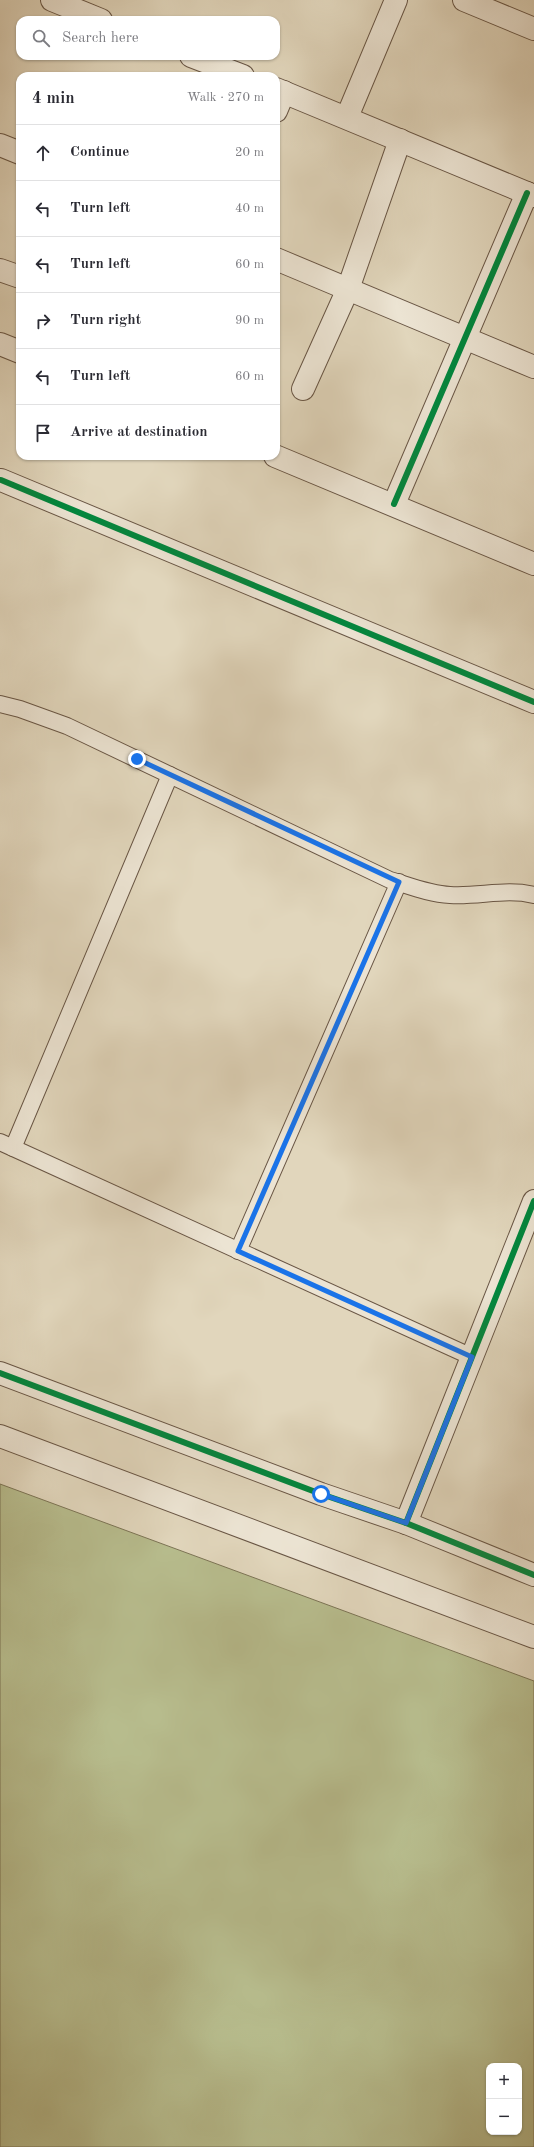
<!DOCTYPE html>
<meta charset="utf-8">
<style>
body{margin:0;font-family:"Old Standard TT",serif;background:#f2f2f3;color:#2b2b33}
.controls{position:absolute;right:12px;bottom:12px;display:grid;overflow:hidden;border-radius:8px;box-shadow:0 1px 3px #0004}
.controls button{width:36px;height:36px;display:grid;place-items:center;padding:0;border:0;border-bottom:1px solid #e1e1e2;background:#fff;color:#2b2b33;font:20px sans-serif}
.stop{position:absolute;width:12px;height:12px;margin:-9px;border:3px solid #1a73e8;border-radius:50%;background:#fff}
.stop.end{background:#1a73e8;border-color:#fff;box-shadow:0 1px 4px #0008}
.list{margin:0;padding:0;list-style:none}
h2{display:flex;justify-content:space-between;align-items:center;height:52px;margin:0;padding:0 16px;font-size:17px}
h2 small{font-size:13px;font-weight:400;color:#7c7c81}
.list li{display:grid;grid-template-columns:26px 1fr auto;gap:12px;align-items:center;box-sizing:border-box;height:56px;padding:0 16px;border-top:1px solid #e1e1e2}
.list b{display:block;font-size:15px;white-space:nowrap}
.list em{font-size:13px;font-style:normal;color:#7c7c81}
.icon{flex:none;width:22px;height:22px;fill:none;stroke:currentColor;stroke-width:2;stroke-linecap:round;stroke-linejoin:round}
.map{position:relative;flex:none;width:534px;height:2147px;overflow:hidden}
.search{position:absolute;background:#fff;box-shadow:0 1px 3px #0004;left:16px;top:16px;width:264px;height:44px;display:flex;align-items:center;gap:10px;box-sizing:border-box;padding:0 14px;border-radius:12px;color:#7c7c81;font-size:15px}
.panel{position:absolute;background:#fff;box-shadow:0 1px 3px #0004;left:16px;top:72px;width:264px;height:388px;border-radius:12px}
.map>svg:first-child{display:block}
</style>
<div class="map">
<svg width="534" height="2147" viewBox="0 0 534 2147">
<rect width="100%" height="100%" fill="#e1d6bc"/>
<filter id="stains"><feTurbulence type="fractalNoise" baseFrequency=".005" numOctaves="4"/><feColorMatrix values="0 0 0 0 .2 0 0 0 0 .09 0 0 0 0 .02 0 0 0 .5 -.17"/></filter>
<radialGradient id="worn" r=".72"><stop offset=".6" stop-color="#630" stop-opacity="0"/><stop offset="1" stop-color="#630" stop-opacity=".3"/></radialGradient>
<path fill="#b7bc8d" stroke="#7c7455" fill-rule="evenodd" d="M 0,1484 L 534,1681 L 534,2147 L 0,2147 ZM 489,2066 L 519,2066 L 519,2132 L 489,2132 Z"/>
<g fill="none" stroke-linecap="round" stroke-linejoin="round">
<g stroke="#695645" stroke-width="18">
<g id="service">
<path d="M 0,704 L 20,709 L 67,726 L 390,880 C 410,886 429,894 450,895 C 479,897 506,888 534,895"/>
<path d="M 0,1142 L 472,1357"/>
<path d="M 13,1148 L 170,775"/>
<path d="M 238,1251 L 399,882"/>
</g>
</g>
<g stroke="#695645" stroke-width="24">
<g id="minor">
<path d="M 52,0 L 101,20"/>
<path d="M 464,0 L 534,29"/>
<path d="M 191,56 L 243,76"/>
<path d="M 276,89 L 534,196"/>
<path d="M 276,111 L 284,92"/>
<path d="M 347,117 L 396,0"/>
<path d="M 0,145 L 20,153"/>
<path d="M 276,259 L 534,367"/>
<path d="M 0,270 L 20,277"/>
<path d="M 0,344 L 20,352"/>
<path d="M 303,389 L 348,289 L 400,140"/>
<path d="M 275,456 L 534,564"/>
<path d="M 1,480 L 534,702"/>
<path d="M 394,504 L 527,193"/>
<path d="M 0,1373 L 321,1494 L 406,1523 L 534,1575"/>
<path d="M 0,1436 L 534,1637"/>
<path d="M 406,1523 L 534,1201"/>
</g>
</g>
<use href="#service" stroke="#ece4d3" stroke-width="16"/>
<use href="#minor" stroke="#ece4d3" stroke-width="22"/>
<g stroke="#ece4d3" stroke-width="8">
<g id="cycleway">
<path d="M 1,480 L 534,702"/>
<path d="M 394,504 L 527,193"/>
<path d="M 0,1373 L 321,1494 L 406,1523 L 534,1575"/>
<path d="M 406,1523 L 534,1201"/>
</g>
</g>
<use href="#cycleway" stroke="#00873e" stroke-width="6"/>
</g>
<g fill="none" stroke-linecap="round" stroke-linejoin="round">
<path stroke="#1a73e8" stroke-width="5" d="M 137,759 L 399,882 L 238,1251 L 472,1357 L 406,1523 L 321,1494"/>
</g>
<rect width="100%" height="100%" filter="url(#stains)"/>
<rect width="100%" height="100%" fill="url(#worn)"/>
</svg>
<div class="controls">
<button>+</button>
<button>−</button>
</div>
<div class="stop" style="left:321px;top:1494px"></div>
<div class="stop end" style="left:137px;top:759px"></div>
<div class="search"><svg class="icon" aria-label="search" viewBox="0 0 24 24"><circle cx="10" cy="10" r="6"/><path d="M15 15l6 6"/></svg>Search here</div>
<section class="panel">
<h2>4 min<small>Walk · 270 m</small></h2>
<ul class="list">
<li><svg class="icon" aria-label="ahead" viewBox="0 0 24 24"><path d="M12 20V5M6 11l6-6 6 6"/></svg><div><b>Continue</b></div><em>20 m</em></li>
<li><svg class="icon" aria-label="left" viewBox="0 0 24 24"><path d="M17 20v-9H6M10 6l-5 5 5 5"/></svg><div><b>Turn left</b></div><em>40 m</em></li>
<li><svg class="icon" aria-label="left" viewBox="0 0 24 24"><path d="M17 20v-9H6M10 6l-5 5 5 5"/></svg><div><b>Turn left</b></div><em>60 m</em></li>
<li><svg class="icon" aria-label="right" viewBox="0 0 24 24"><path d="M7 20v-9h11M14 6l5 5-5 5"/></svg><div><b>Turn right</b></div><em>90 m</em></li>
<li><svg class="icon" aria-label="left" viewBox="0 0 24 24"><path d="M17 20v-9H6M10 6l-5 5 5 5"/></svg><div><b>Turn left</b></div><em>60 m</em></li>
<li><svg class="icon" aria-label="arrive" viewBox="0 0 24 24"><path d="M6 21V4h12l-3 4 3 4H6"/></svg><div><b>Arrive at destination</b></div></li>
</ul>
</section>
</div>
